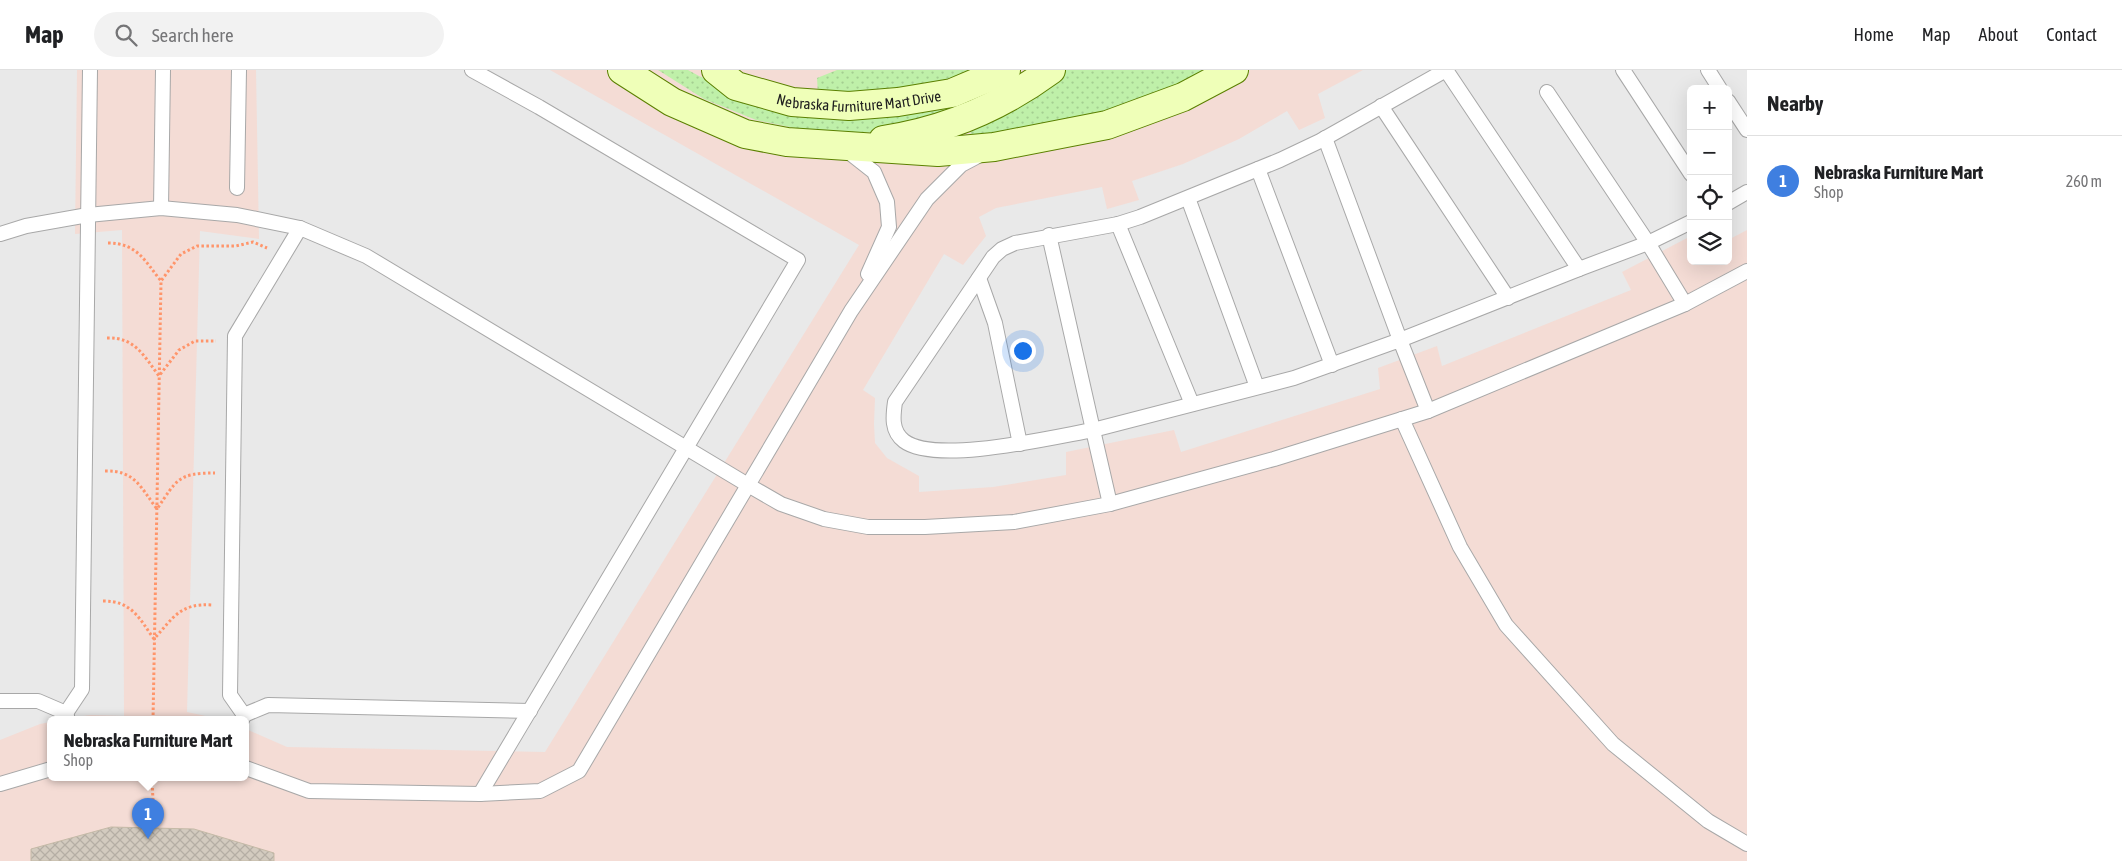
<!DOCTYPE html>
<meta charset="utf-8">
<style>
body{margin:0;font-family:"Asap Condensed",sans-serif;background:#f2f2f2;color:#202124}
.controls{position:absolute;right:15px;top:15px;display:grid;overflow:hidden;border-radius:8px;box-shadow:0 5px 20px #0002}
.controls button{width:45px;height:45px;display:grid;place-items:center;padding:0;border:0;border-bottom:1px solid #e0e0e0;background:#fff;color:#202124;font:25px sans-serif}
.you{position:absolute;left:1022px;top:280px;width:18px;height:18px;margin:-12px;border:4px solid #fff;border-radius:50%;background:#1a73e8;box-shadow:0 0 0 8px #1a73e833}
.badge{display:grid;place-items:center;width:32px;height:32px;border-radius:50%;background:#d93025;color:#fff;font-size:16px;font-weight:700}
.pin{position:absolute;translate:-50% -41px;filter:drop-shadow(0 1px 2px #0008)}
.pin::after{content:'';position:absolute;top:26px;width:18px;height:15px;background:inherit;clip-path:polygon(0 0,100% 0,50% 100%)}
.popup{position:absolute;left:47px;top:646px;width:202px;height:65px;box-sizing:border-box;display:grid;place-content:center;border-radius:8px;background:#fff;filter:drop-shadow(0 1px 4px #0005);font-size:16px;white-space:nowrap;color:#757577}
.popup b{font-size:19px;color:#202124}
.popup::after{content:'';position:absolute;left:50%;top:100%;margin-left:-10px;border:10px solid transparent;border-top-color:#fff}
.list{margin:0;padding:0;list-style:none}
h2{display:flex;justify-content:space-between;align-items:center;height:65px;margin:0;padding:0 20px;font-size:21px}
h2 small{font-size:16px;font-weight:400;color:#757577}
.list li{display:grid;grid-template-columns:32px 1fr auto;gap:15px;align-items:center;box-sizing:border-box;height:90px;padding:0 20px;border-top:1px solid #e0e0e0}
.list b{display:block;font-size:19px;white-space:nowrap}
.list p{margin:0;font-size:16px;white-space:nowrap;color:#757577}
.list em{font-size:16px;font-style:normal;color:#757577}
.icon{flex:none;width:28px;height:28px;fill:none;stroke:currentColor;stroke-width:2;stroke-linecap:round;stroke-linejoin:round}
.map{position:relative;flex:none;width:1747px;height:791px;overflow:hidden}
header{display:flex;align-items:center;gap:30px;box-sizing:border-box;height:70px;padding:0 25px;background:#fff;border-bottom:1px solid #e0e0e0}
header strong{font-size:24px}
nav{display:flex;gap:28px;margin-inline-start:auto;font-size:18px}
.search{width:350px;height:45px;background:#f2f2f2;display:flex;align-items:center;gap:12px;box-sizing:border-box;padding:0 18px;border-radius:28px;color:#757577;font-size:19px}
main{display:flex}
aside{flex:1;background:#fff}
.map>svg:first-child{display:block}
</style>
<header>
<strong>Map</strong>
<div class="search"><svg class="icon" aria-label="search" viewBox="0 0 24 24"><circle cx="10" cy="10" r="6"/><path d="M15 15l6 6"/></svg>Search here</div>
<nav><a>Home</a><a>Map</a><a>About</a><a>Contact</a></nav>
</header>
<main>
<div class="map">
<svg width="1747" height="791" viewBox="0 0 1747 791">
<defs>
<pattern id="grass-dots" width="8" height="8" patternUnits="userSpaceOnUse" patternTransform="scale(1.25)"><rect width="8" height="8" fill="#bff0a9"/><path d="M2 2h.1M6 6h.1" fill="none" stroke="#a4ce91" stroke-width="1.8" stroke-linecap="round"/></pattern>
<pattern id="building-cross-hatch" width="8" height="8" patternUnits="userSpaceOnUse" patternTransform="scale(1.25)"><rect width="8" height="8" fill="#d3cbbf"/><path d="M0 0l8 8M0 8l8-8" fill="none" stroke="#b5aea4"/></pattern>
</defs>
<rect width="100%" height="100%" fill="#f2f0e7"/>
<path fill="#f4dcd5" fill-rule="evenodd" d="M 0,0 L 1747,0 L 1747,791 L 0,791 ZM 1691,19 L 1728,19 L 1728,191 L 1691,191 ZM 51,650 L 246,650 L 246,708 L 51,708 Z"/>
<g fill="url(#grass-dots)">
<path d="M 658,0 L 688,0 L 699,6 L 773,36 L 995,14 L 999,24 L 886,62 L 840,63 L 804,60 L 756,50 L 704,29 Z"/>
<path d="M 837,0 L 983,0 L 905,22 L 818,25 L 817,8 Z"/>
<path d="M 1064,0 L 1215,0 L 1167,23 L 1065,56 L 971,67 L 970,58 Z"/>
</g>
<g fill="#e9e9e9">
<path d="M 0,0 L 77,0 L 75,164 L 122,160 L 124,646 L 91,645 L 51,650 L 50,652 L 40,654 L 0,670 Z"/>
<path d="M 256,0 L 550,0 L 859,175 L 545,682 L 287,677 L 246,659 L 246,650 L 224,650 L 187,642 L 200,161 L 259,169 Z"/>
<path d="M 1363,0 L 1747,0 L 1747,160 L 1728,170 L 1728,19 L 1691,19 L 1691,166 L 1622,202 L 1631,220 L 1442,296 L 1437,276 L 1378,298 L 1380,319 L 1181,382 L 1174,360 L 1066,382 L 1066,405 L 993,417 L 919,422 L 919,406 L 887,388 L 875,373 L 874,354 L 875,328 L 863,320 L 944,184 L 963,195 L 986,166 L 979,147 L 996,138 L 1102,117 L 1107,139 L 1139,130 L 1132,111 L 1183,94 L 1239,69 L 1287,41 L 1299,60 L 1325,48 L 1318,24 Z"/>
</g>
<path fill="url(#building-cross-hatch)" stroke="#c5baa7" d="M 111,757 L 194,759 L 274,783 L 274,791 L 31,791 L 31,779 Z"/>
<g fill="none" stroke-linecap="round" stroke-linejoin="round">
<g stroke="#a8a8a8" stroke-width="16">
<g id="lane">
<path d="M 472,0 L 539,37 L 798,190 L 480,724"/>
<path d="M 1446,0 L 1579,199 L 1648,173 L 1691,152"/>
<path d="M 1623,0 L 1691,104"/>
<path d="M 1708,0 L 1720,19"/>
<path d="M 1547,22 L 1648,173 L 1685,234"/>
<path d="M 1728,31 L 1747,60"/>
<path d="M 1381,36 L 1508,228"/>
<path d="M 1325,68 L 1400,270 L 1579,199"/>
<path d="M 846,80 L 874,102 L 887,132 L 889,157 L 868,204"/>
<path d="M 1258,99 L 1332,295"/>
<path d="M 237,118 L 239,0"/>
<path d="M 1188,128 L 1257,317"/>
<path d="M 1728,133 L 1747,122"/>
<path d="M 161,138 L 163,0"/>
<path d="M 1118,154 L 1192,334"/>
<path d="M 0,164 L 26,156 L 88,145 L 161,138 L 237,145 L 300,158 L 366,186 L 748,415 L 781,434 L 824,449 L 868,457 L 925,457 L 1014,452 L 1110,434 L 1274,389 L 1428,341 L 1685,234 L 1747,201"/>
<path d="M 1049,165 L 1093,360 L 1294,308 L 1400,270 L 1428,341"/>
<path d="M 979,208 L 995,253 L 1020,374"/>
<path d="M 1402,349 L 1460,477 L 1506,555 L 1613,674 L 1708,751 L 1747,774"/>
<path d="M 1110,434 L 1093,360 C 1053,367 936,395 904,371 C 891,361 893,346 895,332 L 993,187 L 1002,179 L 1015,173 L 1118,154 L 1140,147 L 1280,90 L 1320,71 L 1446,0"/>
<path d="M 0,631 L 38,631 L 66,643 L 68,650"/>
<path d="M 66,643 L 82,619 L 90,0"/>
<path d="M 244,645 L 268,635 L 530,641"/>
<path d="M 242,650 L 244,645 L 230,625 L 235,266 L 300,158"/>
<path d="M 246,698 L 309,721 L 480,724 L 540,721 L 579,701 L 851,241 L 927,129 L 961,95 L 980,85"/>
<path d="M 0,714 L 51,699"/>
</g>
</g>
<g stroke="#5b8000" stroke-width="30">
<g id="secondary">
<path d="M 622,0 L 672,32 L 745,64 L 787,72 L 938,82 L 994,77 L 1107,55 L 1183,27 L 1234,0"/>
<path id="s1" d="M 716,0 L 736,16 L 792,32 L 849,36 L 898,32 L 952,23 L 1006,0"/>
<path d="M 883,70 C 944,61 1002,36 1051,0"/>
</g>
</g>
<g stroke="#ff956b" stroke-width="3" stroke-dasharray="2.5 2.5" stroke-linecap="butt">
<path d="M 108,173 C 137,173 145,191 161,211"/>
<path d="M 107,268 C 135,267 144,286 159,306 L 179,280 L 195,271 L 216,271"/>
<path d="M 105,401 C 135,400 141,418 157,439 C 177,410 177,403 215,403"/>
<path d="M 103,531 C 132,531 139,548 154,569 C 174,547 180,533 212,535"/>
<path d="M 153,650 L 161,211 L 181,184 L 197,176 L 236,176 L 253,172 L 267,178"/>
<path d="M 152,708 L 153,731"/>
</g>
<use href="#lane" stroke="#fff" stroke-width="14"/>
<use href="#secondary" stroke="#efffb8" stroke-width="28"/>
</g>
<g text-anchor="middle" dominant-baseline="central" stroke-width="4" stroke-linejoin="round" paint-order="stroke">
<g font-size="15" fill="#212121" stroke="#fff">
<text stroke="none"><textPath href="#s1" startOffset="151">Nebraska Furniture Mart Drive</textPath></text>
</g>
</g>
</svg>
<div class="controls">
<button>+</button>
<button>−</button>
<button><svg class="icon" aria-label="locate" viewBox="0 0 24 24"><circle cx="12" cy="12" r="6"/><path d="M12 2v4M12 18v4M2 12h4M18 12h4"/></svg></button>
<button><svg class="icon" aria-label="layers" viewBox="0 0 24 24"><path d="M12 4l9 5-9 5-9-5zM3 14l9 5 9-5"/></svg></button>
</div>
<div class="you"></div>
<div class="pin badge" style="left:148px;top:769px;background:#3f7fe0">1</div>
<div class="popup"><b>Nebraska Furniture Mart</b>Shop</div>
</div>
<aside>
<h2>Nearby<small></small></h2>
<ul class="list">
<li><span class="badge" style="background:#3f7fe0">1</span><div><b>Nebraska Furniture Mart</b><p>Shop</p></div><em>260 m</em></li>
</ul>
</aside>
</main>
